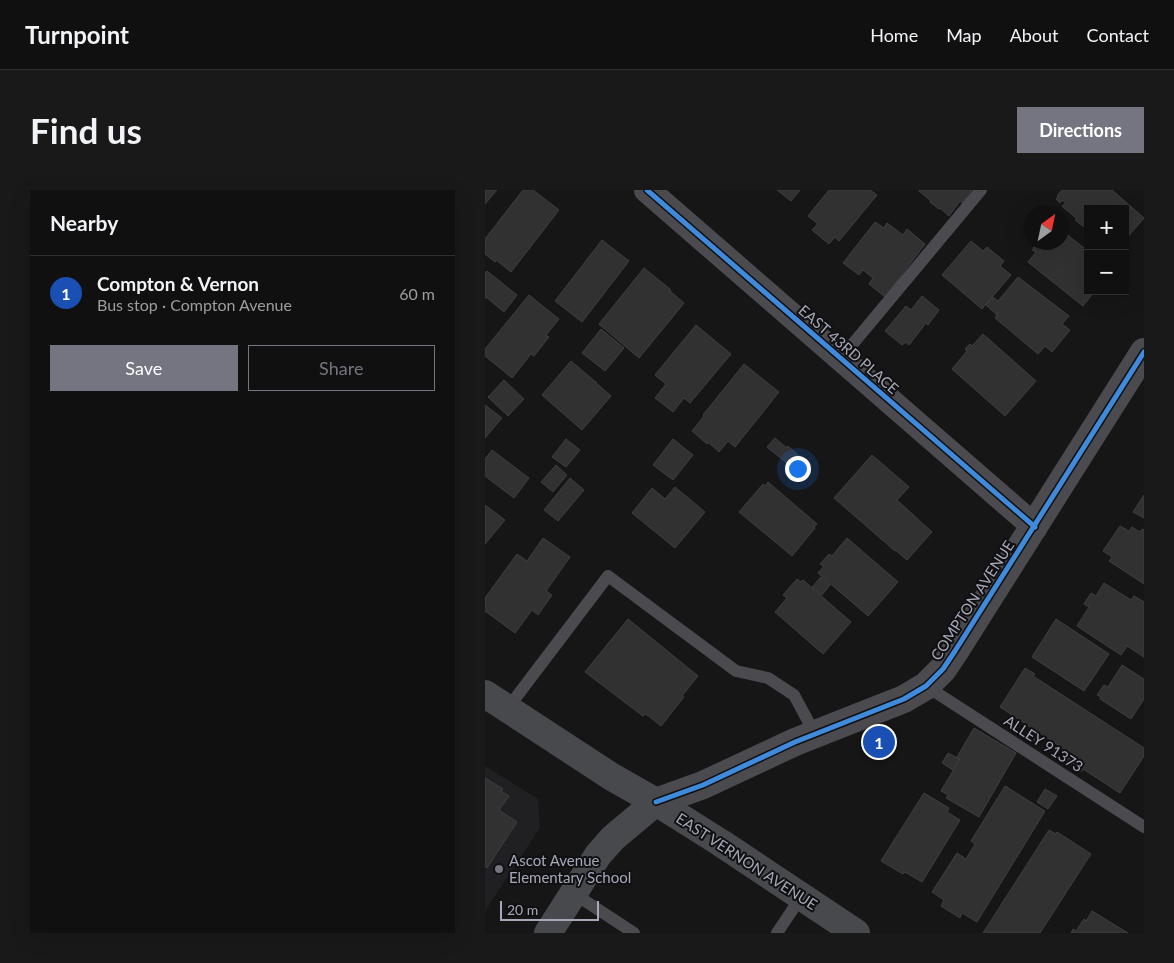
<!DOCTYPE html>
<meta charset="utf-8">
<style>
body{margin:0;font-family:Lato,sans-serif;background:#191919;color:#f1f3f6}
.controls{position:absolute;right:15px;top:15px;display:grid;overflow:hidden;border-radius:0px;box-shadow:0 5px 20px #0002}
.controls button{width:45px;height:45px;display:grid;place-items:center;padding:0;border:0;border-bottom:1px solid #303030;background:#101010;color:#f1f3f6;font:25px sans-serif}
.compass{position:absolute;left:539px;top:15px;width:45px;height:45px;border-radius:50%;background:#101010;box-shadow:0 5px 20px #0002;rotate:33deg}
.scale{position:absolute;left:15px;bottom:12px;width:99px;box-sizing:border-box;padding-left:5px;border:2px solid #a6a8b9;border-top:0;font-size:14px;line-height:18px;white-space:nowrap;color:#a6a8b9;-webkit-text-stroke:4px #101012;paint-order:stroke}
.you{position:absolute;left:312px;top:278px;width:18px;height:18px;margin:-12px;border:4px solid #fff;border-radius:50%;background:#1a73e8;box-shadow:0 0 0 8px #1a73e833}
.badge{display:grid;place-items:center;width:32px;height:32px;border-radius:50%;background:#747580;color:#fff;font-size:16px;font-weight:700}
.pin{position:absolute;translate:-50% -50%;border:2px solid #fff;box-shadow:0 1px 5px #0006}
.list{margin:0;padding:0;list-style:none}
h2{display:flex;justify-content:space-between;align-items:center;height:65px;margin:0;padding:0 20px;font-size:21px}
h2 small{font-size:16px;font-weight:400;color:#9c9d9f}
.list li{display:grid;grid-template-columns:32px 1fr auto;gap:15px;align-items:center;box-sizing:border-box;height:75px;padding:0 20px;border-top:1px solid #303030}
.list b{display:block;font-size:19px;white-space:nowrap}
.list p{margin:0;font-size:16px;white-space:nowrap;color:#9c9d9f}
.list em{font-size:16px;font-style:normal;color:#9c9d9f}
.actions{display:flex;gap:10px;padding:15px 20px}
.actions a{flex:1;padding:11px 0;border:1px solid #747580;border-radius:0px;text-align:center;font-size:18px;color:#747580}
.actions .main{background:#747580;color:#fff}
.map{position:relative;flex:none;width:659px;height:743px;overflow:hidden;border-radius:0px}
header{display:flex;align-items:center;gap:30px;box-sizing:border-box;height:70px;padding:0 25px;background:#101010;border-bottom:1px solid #303030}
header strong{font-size:24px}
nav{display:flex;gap:28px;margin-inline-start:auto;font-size:18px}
.intro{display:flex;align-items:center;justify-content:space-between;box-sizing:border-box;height:120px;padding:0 30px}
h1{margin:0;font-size:35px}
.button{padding:12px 22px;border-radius:0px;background:#747580;color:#fff;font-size:18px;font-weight:700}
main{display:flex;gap:30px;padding:0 30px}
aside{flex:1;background:#101010;border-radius:0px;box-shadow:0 5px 20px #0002}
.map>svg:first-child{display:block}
</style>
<header>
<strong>Turnpoint</strong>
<nav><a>Home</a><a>Map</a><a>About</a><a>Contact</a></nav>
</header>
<div class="intro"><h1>Find us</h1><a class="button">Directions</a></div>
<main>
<aside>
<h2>Nearby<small></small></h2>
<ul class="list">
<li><span class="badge" style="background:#1a4fb4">1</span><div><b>Compton &amp; Vernon</b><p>Bus stop · Compton Avenue</p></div><em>60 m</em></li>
</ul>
<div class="actions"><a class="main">Save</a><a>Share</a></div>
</aside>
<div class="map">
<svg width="659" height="743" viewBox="0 0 659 743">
<rect width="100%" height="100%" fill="#161616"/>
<path fill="#202022" d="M 0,576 L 53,609 L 55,638 L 0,721 Z"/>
<g fill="#313132" stroke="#3f3e43">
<path d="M 0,0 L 12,0 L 0,14 Z"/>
<path d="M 38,0 L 48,0 L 74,20 L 26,82 L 11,70 L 10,72 L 0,64 L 0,49 Z"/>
<path d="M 292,0 L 315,0 L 306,11 Z"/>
<path d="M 344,0 L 385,0 L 392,5 L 354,51 L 350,47 L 344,54 L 327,40 L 333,34 L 323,26 Z"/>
<path d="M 434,0 L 487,0 L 477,13 L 475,11 L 464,26 L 455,18 L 454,19 L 445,12 L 446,11 L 434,1 Z"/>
<path d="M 577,0 L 627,0 L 659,28 L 640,50 L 640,19 L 603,19 L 603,40 L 590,30 L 592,29 L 577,16 L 581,13 L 577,10 L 575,13 L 571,9 L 573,7 L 572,6 Z"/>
<path d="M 390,32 L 399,38 L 402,33 L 418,45 L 422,39 L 440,54 L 400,107 L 384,94 L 388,88 L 378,80 L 374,85 L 358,73 Z"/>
<path d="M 576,40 L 603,61 L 603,101 L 610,101 L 598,116 L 543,72 L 551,62 L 547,60 L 553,52 L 576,52 Z"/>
<path d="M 117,50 L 144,71 L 97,132 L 70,111 Z"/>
<path d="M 486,51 L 498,61 L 502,57 L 519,71 L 515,76 L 526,85 L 497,119 L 457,85 Z"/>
<path d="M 159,78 L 186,100 L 185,101 L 199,113 L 154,168 L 114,134 Z"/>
<path d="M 2,81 L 32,105 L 19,122 L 1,107 L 0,109 L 0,83 Z"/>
<path d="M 533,87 L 584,126 L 577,134 L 585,140 L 567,162 L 560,156 L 553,164 L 510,128 L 512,125 L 501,115 L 508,107 L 513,111 Z"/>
<path d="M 44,105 L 74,129 L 61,145 L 64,147 L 49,166 L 46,164 L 27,188 L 0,166 L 0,159 Z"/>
<path d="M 437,106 L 454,120 L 443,135 L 441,133 L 424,155 L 421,152 L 417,155 L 400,141 L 421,116 L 426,120 Z"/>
<path d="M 211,135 L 246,164 L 205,213 L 199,208 L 188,222 L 170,208 L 181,194 L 170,185 Z"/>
<path d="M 116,139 L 139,158 L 120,181 L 97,163 Z"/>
<path d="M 498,144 L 551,191 L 520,226 L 467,179 L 482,161 L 480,159 L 485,154 L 487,156 Z"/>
<path d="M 86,171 L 112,193 L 111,193 L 126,206 L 97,240 L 57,205 Z"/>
<path d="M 259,174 L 294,202 L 250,257 L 243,251 L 234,262 L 223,252 L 222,254 L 207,241 L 219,226 L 218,225 Z"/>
<path d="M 19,190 L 39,209 L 23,226 L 3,207 Z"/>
<path d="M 0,215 L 17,228 L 0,248 Z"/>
<path d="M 290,248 L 302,258 L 303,256 L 322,273 L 314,283 L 282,257 Z"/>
<path d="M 81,249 L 95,260 L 81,277 L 67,267 Z"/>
<path d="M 188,249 L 208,265 L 188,290 L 168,275 Z"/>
<path d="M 7,260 L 44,288 L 29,308 L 0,286 L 0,269 Z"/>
<path d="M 387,265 L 424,297 L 412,310 L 447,342 L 422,370 L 410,360 L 410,361 L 349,308 Z"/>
<path d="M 71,275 L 82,285 L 68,302 L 56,292 Z"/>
<path d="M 85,288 L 99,300 L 73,331 L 59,320 Z"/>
<path d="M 283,292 L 332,334 L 329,337 L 330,338 L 307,366 L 254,322 L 278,294 L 280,296 Z"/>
<path d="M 190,297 L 220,322 L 190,358 L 147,323 L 167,298 L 180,309 Z"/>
<path d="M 659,305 L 659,328 L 648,322 Z"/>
<path d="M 0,315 L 20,330 L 0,354 Z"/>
<path d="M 635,336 L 644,341 L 647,337 L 655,342 L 657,339 L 659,340 L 659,394 L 624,371 L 627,367 L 618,361 Z"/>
<path d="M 58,348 L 85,367 L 61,401 L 67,405 L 53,425 L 47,420 L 30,443 L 0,421 L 0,408 L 32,364 L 42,371 Z"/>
<path d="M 362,348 L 413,392 L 383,426 L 333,383 L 339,376 L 335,374 L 344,364 L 347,366 Z"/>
<path d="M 336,387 L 345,395 L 337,405 L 327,397 Z"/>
<path d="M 312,389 L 316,392 L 318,390 L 366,432 L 338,464 L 290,422 L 302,408 L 298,405 Z"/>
<path d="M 619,393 L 646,410 L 649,406 L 659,412 L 659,467 L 642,456 L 636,465 L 592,436 L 604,417 L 599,414 L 606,403 L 611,406 Z"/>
<path d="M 143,429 L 213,486 L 197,506 L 199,507 L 176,536 L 161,524 L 158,526 L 100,482 Z"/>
<path d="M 571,429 L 624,464 L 599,501 L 547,467 Z"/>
<path d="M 637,475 L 659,489 L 659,509 L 646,529 L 615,509 L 616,507 L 612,505 L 619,495 L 623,497 Z"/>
<path d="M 540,478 L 550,484 L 548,486 L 659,558 L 659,566 L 635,603 L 598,579 L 596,582 L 577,569 L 582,561 L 555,543 L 550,552 L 545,548 L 548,539 L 515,517 Z"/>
<path d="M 489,538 L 531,563 L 494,627 L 461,608 L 463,605 L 456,601 L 475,569 L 472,567 Z"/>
<path d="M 463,563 L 474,569 L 468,580 L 457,573 Z"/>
<path d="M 0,588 L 18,599 L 16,601 L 24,606 L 14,620 L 32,632 L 2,678 L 0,676 Z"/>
<path d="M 520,596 L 560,621 L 492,732 L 477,723 L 475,728 L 456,716 L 459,710 L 447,702 L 472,663 L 481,669 L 490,654 L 486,651 Z"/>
<path d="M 560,599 L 572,606 L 563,619 L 552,612 Z"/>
<path d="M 439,603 L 464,618 L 462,622 L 475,630 L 437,692 L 420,682 L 418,684 L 396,671 Z"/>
<path d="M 564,640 L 571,644 L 572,642 L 606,664 L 555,743 L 498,743 Z"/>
<path d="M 607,721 L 643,743 L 586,743 L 588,739 L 591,741 L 599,729 L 601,731 Z"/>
</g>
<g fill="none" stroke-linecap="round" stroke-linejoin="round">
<g stroke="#4a4a4f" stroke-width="12">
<path d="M 356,168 L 496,0"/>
<path d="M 441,496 L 659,637"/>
<path d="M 23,518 L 123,386 L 251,481 L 283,488 L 309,505 L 330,544"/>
<path d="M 88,703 L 149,743"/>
<path d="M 292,743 L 316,707"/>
</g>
<path stroke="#4a4a4f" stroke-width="26" d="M 162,0 L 550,337"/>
<path stroke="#4a4a4f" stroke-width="28" d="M 171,612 L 218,595 L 310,552 L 419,509 L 441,496 L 458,479 L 470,461 L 659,162"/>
<g stroke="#48494d" stroke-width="28">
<path d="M 0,504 L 127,587 L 171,612 L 236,653 L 371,743"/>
<path d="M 63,743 L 113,665 L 128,648 L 171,612"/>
</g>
<g stroke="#101012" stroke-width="8">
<g id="cycleway">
<path d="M 162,0 L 550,337"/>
<path d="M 171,612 L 218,595 L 310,552 L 419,509 L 441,496 L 458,479 L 470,461 L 659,162"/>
</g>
</g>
<use href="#cycleway" stroke="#408adc" stroke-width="5"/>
</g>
<circle fill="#747580" stroke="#101012" stroke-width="2" cx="14" cy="679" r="5"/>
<g text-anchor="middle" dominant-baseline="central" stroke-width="4" stroke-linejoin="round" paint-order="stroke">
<g font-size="15" fill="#a6a8b9" stroke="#101012">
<text transform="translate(364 159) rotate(41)">EAST 43RD PLACE</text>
<text transform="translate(487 410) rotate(-57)">COMPTON AVENUE</text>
<text transform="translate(559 553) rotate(33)">ALLEY 91373</text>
<text transform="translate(262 671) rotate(33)">EAST VERNON AVENUE</text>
</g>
<g font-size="15" fill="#a6a8b9" stroke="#101012" text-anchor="start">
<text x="24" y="670">Ascot Avenue<tspan x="24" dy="17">Elementary School</tspan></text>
</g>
</g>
</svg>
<div class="controls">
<button>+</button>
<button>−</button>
</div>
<svg class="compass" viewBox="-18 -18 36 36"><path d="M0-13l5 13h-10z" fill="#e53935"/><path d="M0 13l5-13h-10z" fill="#9c9d9f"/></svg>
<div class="scale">20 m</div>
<div class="you"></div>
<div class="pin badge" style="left:394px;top:552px;background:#1a4fb4">1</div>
</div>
</main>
